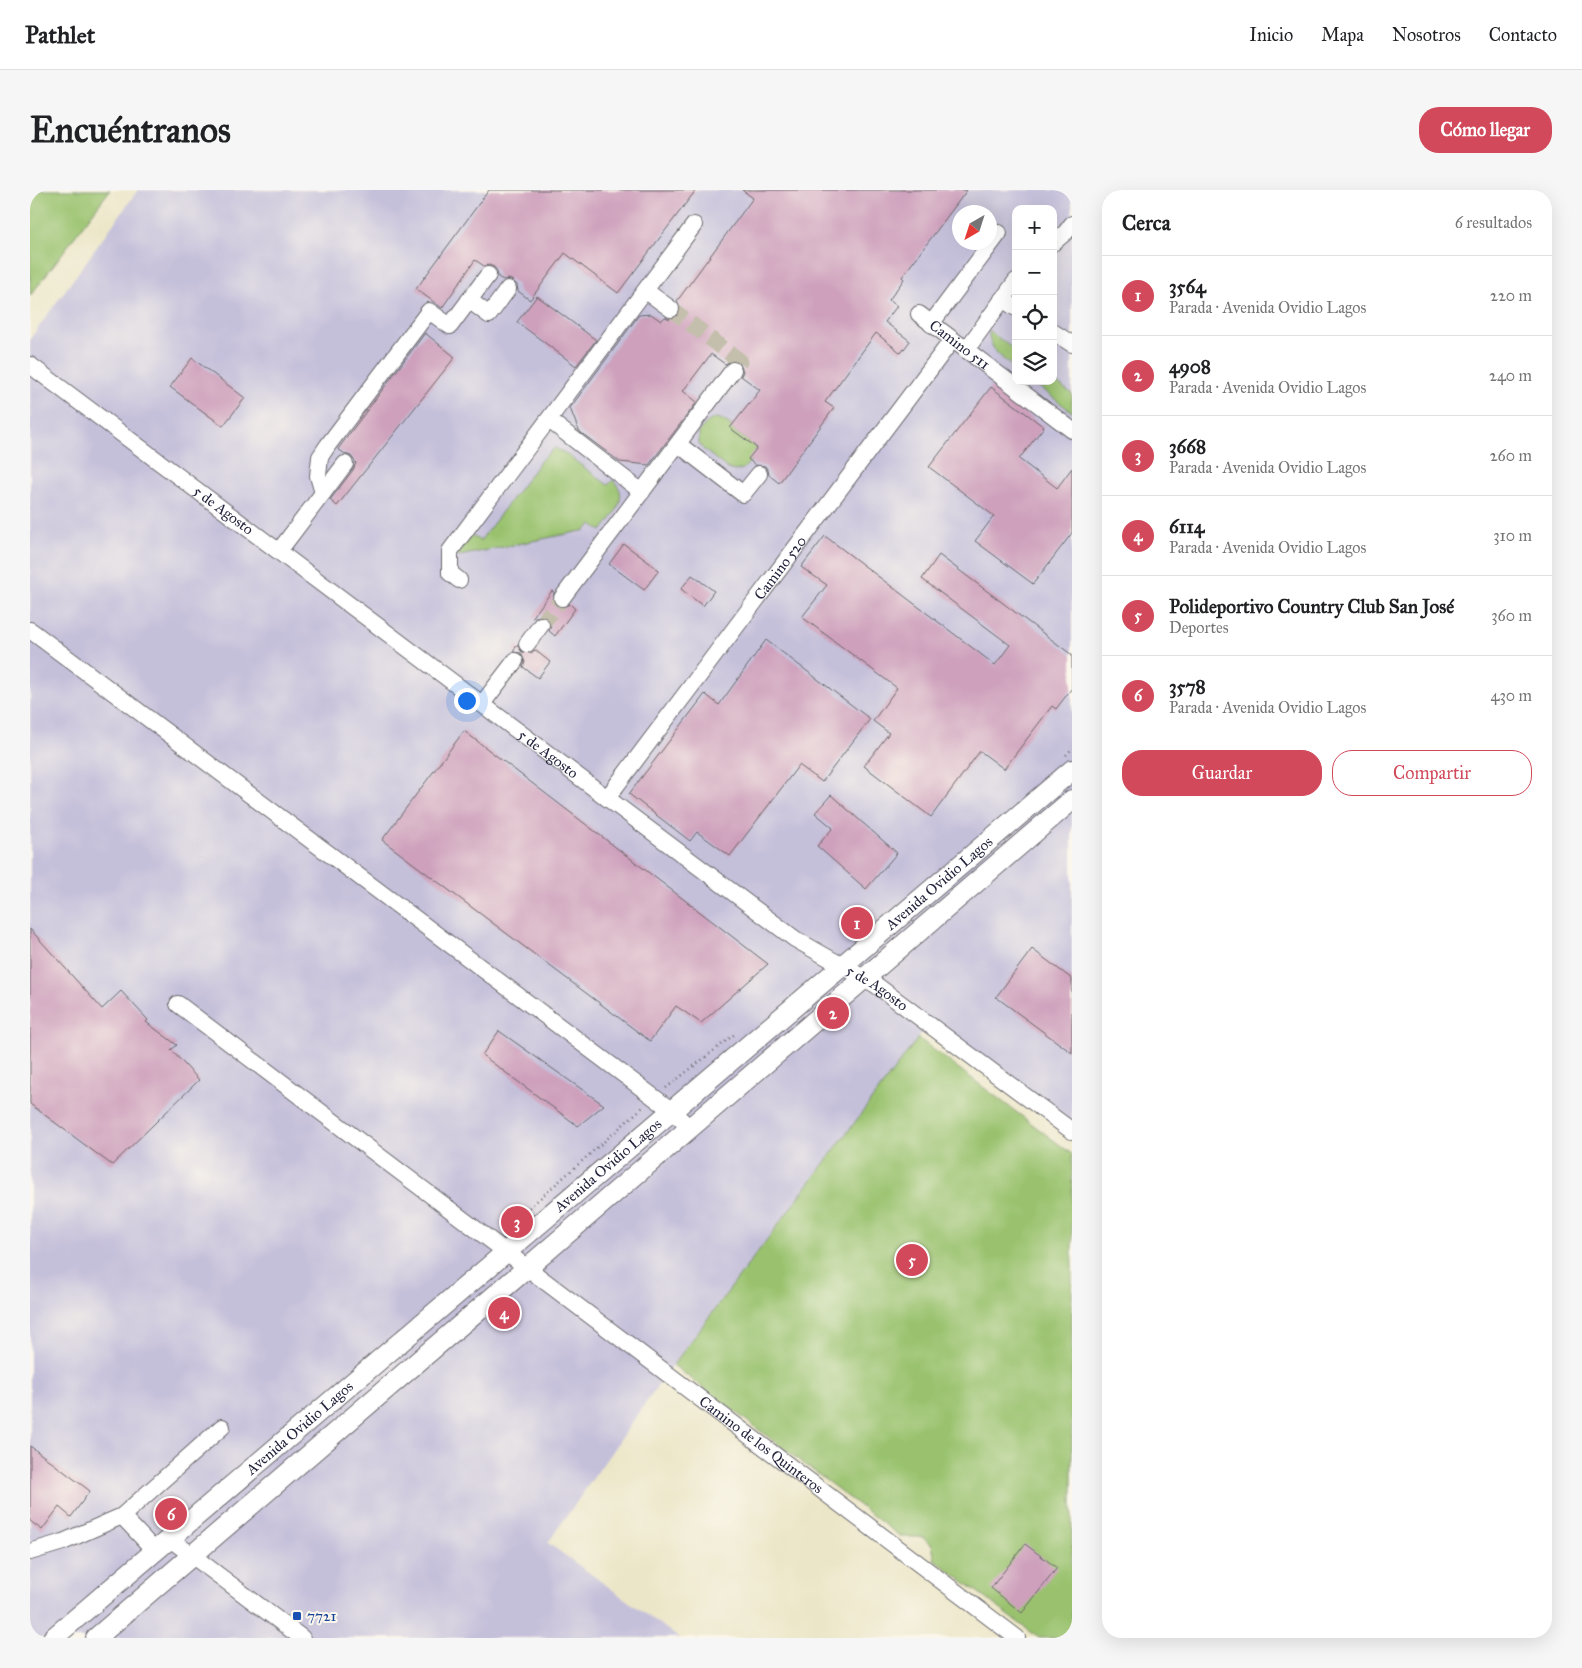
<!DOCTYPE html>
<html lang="es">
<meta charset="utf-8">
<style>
body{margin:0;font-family:"IM FELL Great Primer",serif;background:#f6f6f6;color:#202124}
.controls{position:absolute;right:15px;top:15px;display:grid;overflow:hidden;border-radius:10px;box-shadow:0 5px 20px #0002}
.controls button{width:45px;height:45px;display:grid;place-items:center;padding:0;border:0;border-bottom:1px solid #e0e0e0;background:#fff;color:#202124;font:25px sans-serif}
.compass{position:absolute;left:922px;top:15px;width:45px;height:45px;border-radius:50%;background:#fff;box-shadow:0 5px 20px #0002;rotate:219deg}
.you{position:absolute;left:436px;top:510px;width:18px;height:18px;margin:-12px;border:4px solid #fff;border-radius:50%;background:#1a73e8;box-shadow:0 0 0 8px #1a73e833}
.badge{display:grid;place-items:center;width:32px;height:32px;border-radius:50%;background:#d1495b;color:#fff;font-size:16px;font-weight:700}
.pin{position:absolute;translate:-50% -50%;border:2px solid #fff;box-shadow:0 1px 5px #0006}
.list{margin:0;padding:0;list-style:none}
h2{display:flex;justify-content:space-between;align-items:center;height:65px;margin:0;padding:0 20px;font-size:21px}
h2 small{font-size:16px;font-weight:400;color:#757577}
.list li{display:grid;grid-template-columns:32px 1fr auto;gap:15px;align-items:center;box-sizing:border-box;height:80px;padding:0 20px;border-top:1px solid #e0e0e0}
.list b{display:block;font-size:19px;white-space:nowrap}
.list p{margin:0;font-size:16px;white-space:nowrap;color:#757577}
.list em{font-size:16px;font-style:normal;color:#757577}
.actions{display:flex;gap:10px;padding:15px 20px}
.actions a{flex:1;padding:11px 0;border:1px solid #d1495b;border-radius:20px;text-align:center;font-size:18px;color:#d1495b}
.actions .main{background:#d1495b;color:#fff}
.icon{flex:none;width:28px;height:28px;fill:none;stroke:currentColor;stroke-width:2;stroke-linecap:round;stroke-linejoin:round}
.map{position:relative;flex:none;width:1042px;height:1448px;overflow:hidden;border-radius:20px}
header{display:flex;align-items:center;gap:30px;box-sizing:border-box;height:70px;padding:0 25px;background:#fff;border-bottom:1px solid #e0e0e0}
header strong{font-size:24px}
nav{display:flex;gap:28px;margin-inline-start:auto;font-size:18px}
.intro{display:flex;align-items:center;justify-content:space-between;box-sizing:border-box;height:120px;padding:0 30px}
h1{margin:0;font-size:35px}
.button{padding:12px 22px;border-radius:20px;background:#d1495b;color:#fff;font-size:18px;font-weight:700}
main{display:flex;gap:30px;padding:0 30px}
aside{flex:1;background:#fff;border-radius:20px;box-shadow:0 5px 20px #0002}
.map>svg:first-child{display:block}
</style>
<header>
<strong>Pathlet</strong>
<nav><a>Inicio</a><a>Mapa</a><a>Nosotros</a><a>Contacto</a></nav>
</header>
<div class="intro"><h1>Encuéntranos</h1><a class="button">Cómo llegar</a></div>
<main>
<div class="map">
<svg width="1042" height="1448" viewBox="0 0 1042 1448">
<rect width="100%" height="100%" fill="#fbf7ec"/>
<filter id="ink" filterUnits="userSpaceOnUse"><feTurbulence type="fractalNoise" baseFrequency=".02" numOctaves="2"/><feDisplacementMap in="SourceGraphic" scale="10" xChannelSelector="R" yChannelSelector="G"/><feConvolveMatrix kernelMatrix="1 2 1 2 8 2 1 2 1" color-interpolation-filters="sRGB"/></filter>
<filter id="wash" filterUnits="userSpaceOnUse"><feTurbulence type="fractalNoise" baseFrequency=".0096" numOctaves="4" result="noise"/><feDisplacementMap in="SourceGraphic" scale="20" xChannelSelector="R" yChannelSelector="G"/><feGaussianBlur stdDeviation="1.12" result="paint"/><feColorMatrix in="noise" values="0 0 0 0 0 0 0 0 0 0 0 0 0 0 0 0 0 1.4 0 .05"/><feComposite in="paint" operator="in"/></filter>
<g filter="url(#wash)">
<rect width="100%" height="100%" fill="#ece6c8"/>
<path fill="#c5c0da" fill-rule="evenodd" d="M 108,0 L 1042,0 L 1042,941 L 898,835 L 637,1182 L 518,1353 L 649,1448 L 0,1448 L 0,149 ZM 986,19 L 1023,19 L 1023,191 L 986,191 ZM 929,22 L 959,22 L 959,52 L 929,52 Z"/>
<g fill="#9ac26e" stroke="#5e7254">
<path d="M 0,0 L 80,0 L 0,106 Z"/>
<path d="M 959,141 L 986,161 L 986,179 C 973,169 958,159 959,141 Z"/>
<path d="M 1023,190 L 1042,204 L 1042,222 L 1001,191 L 1023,191 Z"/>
<path d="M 687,228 L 693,230 L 702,236 L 700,238 L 727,258 L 721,271 L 713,279 L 705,281 L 698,279 L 673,259 L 669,254 L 669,242 C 674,235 678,230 687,228 Z"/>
<path d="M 525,258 L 533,262 L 578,295 L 583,290 C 601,307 583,326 572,341 L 562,334 L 556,340 L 429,366 L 427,364 L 442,345 L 450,351 L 512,269 Z"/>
<path d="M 888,848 L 1042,964 L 1042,1448 L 1009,1448 L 905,1370 L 902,1355 L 892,1347 L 871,1347 L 643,1175 Z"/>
</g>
<g id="blocks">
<g fill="#cea0bc">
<path d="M 459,0 L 666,0 L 588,103 L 535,63 L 500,110 L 488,101 L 487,95 L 483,91 L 479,89 L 473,90 L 468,87 L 467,81 L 464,77 L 459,75 L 454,76 L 445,70 L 412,118 L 386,99 Z"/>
<path d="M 712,0 L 937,0 L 872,87 L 874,89 L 859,110 L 867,116 L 855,132 L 880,151 L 871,163 L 846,143 L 795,212 L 804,218 L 749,293 L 739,285 L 738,280 L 735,276 L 725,275 L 718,269 L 727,258 L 700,238 L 730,200 L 711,186 L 713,181 L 709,172 L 704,170 L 695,174 L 681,164 L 653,201 L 667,212 L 619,275 L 590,272 L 549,241 L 540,218 L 609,125 L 621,124 L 631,131 L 635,127 L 640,129 L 649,125 L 651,120 L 647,111 L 723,8 Z"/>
<path d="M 507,106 L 566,150 L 546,176 L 487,132 Z"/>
<path d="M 395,143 L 425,167 L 307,316 L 300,310 L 323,280 L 326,273 L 321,266 L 315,264 L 308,259 Z"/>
<path d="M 162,168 L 215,208 L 193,236 L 140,197 Z"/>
<path d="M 961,197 L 1014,237 L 989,269 L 1027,298 L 1042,278 L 1042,343 L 1003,394 L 945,351 L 964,326 L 899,277 Z"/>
<path d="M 795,346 L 965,475 L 980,455 L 892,389 L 909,365 L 1042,465 L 1042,498 L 1026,519 L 1022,516 L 974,579 L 950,561 L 901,627 L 834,576 L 859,543 L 843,531 L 867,498 L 772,427 L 797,395 L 771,377 Z"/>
<path d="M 594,354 L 629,380 L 614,400 L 579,374 Z"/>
<path d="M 662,385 L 684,401 L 673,416 L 651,399 Z"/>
<path d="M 522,401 L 524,402 L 523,411 L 526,416 L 531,418 L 540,414 L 545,419 L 525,446 L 519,441 L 521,436 L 517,427 L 512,425 L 502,428 Z"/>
<path d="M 736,450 L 840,529 L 792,592 L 769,575 L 700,666 L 667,642 L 660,651 L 599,604 L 675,504 L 689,515 Z"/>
<path d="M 487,455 L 492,462 L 501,463 L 505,460 L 520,472 L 508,488 L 493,477 L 495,472 L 491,463 L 483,462 Z"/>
<path d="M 434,541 L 738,774 L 671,833 L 646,816 L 620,851 L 352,650 Z"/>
<path d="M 801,605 L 867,663 L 836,699 L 787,656 L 803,638 L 785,623 Z"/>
<path d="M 0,739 L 72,819 L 91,801 L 118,830 L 116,832 L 147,855 L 141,860 L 169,890 L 82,975 L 0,914 Z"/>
<path d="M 1002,759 L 1042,789 L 1042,863 L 966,807 Z"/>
<path d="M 469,841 L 574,915 L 548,936 L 452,865 Z"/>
<path d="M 0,1256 L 60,1301 L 41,1327 L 29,1317 L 12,1340 L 0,1331 Z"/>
<path d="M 995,1354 L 1027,1378 L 992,1423 L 961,1398 Z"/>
</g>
</g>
</g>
<g filter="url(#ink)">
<use href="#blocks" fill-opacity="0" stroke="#69676c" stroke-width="1"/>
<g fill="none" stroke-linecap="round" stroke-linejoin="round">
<g stroke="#c4bfac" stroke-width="16" stroke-dasharray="16 8" stroke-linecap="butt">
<path d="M 641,119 L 710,171 L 703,180"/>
<path d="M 511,435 L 532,408"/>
</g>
<g stroke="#69676c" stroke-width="18">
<g id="minor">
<path d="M 1023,53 L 1036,42 L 1042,34"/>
<path d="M 616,101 L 641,119"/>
<path d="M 972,109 L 986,118"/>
<path d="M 439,110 L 459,125 L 478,99"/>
<path id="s1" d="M 889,124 L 1042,240"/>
<path d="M 901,134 L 969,43"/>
<path d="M 1023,142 L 1042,154"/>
<path d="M 936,160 L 986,91"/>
<path id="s2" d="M 0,175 L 765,749 L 846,795 L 1042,941"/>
<path d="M 519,230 L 612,302"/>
<path d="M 648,254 L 713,304 L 729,284"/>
<path d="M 293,303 L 288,286 L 290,267 L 298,255 L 399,121 L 420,136 L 458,85"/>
<path d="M 249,361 L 315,274"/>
<path d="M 429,390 L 420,383 L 420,361 L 664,35"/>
<path d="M 532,408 L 703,180"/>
<path d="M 0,440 L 641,920 L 660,938"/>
<path d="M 497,454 L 511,435"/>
<path d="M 452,514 L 485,471"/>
<path id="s3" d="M 577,608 L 922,150"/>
<path id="s4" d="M 148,814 L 987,1448"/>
<path d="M 92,1326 L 125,1361"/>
<path d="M 139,1348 L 272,1448"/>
<path d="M 0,1362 L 33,1352 L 92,1326 L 192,1237"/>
</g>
</g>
<g stroke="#69676c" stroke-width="22">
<g id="major">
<path id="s5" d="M 23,1448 L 1042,580"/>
<path d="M 66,1448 L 1042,610"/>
</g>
</g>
<g stroke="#69676c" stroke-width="2.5" stroke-dasharray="1 4" stroke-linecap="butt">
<path d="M 1036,565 L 1042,559"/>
<path d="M 636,898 L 705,844"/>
<path d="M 473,1041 L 613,917"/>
<path d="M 3,1448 L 7,1444"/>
</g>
<use href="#minor" stroke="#fff" stroke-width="16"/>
<use href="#major" stroke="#fff" stroke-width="20"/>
</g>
</g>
<rect fill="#1a4fb4" stroke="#fbf7ec" stroke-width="2" x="262" y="1421" width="10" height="10" rx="2.5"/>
<g text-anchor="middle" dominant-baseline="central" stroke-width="4" stroke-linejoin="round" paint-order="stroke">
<g font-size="15" fill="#22223b" stroke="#fbf7ec">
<text stroke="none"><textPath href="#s1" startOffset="51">Camino 511</textPath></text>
<text stroke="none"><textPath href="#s2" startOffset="242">5 de Agosto</textPath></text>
<text stroke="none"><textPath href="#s3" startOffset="288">Camino 520</textPath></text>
<text stroke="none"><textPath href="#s2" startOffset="648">5 de Agosto</textPath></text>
<text stroke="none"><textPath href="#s5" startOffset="1164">Avenida Ovidio Lagos</textPath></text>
<text stroke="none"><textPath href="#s2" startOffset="1052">5 de Agosto</textPath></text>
<text stroke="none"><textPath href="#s5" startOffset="729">Avenida Ovidio Lagos</textPath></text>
<text stroke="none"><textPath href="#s5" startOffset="324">Avenida Ovidio Lagos</textPath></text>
<text stroke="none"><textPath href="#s4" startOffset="731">Camino de los Quinteros</textPath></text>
</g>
<g font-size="15" fill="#164399" stroke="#fbf7ec" text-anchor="start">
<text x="277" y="1426">7721</text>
</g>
</g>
</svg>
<div class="controls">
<button>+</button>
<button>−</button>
<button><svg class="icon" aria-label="locate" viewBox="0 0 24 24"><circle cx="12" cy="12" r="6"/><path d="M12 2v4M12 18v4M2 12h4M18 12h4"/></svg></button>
<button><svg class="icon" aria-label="layers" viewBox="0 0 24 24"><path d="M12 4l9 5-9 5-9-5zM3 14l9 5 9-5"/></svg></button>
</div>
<svg class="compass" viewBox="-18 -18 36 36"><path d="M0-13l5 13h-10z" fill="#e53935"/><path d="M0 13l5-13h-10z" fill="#757577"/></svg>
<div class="you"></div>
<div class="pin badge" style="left:827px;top:733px">1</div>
<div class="pin badge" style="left:803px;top:823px">2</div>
<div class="pin badge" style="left:487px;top:1032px">3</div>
<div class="pin badge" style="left:474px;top:1123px">4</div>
<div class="pin badge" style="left:882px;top:1070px">5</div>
<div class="pin badge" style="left:141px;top:1324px">6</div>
</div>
<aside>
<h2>Cerca<small>6 resultados</small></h2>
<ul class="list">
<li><span class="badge">1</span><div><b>3564</b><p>Parada · Avenida Ovidio Lagos</p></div><em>220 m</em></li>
<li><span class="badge">2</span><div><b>4908</b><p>Parada · Avenida Ovidio Lagos</p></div><em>240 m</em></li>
<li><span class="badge">3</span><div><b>3668</b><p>Parada · Avenida Ovidio Lagos</p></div><em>260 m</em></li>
<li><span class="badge">4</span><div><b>6114</b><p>Parada · Avenida Ovidio Lagos</p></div><em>310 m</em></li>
<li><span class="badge">5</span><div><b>Polideportivo Country Club San José</b><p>Deportes</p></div><em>360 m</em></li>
<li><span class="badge">6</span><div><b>3578</b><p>Parada · Avenida Ovidio Lagos</p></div><em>430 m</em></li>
</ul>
<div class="actions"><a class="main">Guardar</a><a>Compartir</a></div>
</aside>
</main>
